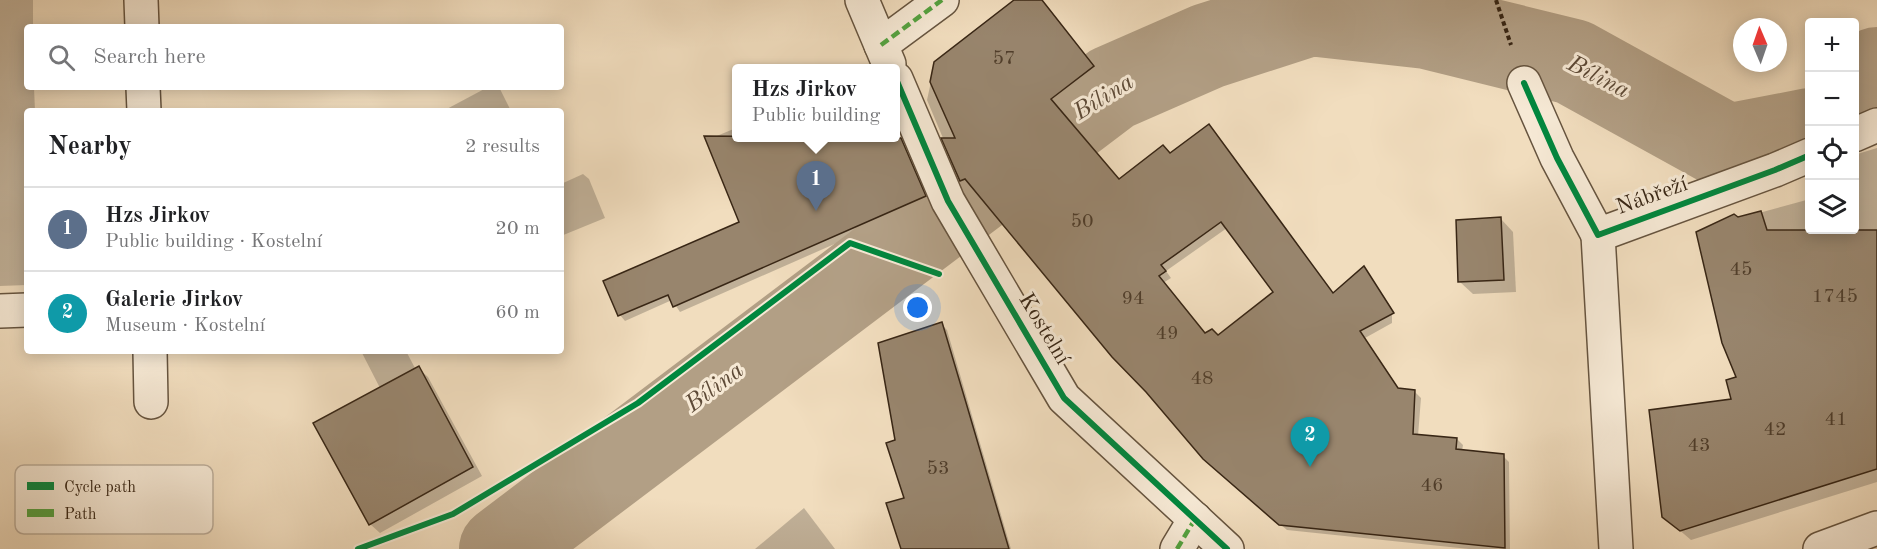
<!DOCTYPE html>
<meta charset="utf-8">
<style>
body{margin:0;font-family:"Old Standard TT",serif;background:#f6f6f6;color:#202124}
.controls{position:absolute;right:18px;top:18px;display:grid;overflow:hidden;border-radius:6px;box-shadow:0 3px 15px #0003}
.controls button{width:54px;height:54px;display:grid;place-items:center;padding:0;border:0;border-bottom:2px solid #e0e0e0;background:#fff;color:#202124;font:30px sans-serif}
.compass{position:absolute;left:1733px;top:18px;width:54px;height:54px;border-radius:50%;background:#fff;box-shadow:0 3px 15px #0003;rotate:358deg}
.you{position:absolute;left:918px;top:308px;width:21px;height:21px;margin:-15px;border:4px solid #fff;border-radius:50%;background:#1a73e8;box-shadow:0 0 0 9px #1a73e833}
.badge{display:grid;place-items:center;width:39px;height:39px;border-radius:50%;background:#7c3aed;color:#fff;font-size:20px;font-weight:700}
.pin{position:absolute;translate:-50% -50px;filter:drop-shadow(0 2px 3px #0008)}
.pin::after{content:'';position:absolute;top:32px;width:21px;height:18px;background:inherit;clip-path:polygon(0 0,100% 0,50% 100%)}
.popup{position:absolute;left:732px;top:64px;width:168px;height:78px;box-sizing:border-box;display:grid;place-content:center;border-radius:6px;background:#fff;filter:drop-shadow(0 2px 4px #0005);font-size:20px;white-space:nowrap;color:#757577}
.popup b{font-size:22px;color:#202124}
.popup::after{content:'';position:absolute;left:50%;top:100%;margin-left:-12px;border:12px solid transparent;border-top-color:#fff}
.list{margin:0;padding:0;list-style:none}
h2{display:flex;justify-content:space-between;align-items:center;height:78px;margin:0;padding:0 24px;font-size:26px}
h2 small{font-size:20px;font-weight:400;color:#757577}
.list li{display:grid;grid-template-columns:39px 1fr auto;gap:18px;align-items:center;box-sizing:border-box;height:84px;padding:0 24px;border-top:2px solid #e0e0e0}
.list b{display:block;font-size:22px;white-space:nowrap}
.list p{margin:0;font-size:20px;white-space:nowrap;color:#757577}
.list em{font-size:20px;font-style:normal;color:#757577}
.icon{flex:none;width:33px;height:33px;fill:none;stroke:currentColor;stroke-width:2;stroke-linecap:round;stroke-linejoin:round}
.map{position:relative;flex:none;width:1877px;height:549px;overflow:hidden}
.search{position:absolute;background:#fff;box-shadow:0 3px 15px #0003;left:24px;top:24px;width:540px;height:66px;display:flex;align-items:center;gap:15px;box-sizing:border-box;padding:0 21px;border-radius:6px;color:#757577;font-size:22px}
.panel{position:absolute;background:#fff;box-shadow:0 3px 15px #0003;left:24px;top:108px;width:540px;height:246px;border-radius:6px}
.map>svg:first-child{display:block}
</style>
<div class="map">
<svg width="1877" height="549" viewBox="0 0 1877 549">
<rect width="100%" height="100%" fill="#f1ddbe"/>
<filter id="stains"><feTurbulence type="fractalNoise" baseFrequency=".00333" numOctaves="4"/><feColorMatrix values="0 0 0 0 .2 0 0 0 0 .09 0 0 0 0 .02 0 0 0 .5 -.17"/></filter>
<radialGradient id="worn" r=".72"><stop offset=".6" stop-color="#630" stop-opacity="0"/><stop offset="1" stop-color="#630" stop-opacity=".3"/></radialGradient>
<g fill="#0003" fill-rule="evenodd">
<path d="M 0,0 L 33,0 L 33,27 L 27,27 L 27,87 L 34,87 L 35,111 L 27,111 L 27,285 L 0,286 Z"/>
<path d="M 1016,0 L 1042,0 L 1098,72 L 1056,105 L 1120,180 L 1171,155 L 1334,295 L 1364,269 L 1369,274 L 1392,309 L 1392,323 L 1365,338 L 1399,389 L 1414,391 L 1421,398 L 1418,436 L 1457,439 L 1463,445 L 1462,451 L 1503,456 L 1509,462 L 1510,549 L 1469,549 L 1287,530 L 1211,465 L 971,185 L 967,187 L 961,181 L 927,100 L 935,63 ZM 1227,228 L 1275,292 L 1218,337 L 1205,334 L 1163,283 L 1171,278 L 1166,271 Z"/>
<path d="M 488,87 L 500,89 L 511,111 L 443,111 Z"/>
<path d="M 736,128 L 736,138 L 883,138 L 907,189 L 912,165 L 930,202 L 680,312 L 672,300 L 625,321 L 620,315 L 605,282 L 741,223 L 707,140 Z"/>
<path d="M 1877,148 L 1877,482 L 1691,540 L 1663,516 L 1733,401 L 1738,378 L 1737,219 L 1810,199 L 1810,230 L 1854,230 L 1854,155 Z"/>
<path d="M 583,174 L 589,179 L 605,218 L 561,236 L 561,184 Z"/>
<path d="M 1501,219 L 1513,232 L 1516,292 L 1473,294 L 1460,282 Z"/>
<path d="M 941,324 L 947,330 L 1011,549 L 903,549 L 906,499 L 896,441 Z"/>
<path d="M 361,351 L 406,351 L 416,370 L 418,368 L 428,377 L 482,476 L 380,533 L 370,524 L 380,388 Z"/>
<path d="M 804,508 L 835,549 L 755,549 Z"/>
</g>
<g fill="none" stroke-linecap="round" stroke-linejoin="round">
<g stroke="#b29f85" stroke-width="86">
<path d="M 1854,93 L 1877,70"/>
<path d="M 502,549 L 1112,88 L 1208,46 L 1310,13 L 1427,26 L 1573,62 L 1727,147 L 1810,131"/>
</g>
</g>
<g fill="#98856d" stroke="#382615" stroke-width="1.5" fill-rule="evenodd">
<path d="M 1014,0 L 1042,0 L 1094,66 L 1051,99 L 1119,179 L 1163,145 L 1170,153 L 1209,124 L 1333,293 L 1364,266 L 1394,313 L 1360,331 L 1398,388 L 1415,390 L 1413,434 L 1457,438 L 1456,449 L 1504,454 L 1505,548 L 1279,525 L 1203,459 L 1146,392 L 1112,357 L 965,179 L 960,181 L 941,138 L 955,138 L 930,82 L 934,62 ZM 1221,222 L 1273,292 L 1218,335 L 1212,329 L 1205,333 L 1159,276 L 1166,271 L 1161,265 Z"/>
<path d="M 704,136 L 901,138 L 926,196 L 673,307 L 668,295 L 618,316 L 603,281 L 739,222 Z"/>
<path d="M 1761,211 L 1767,230 L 1877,230 L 1877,469 L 1680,531 L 1662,517 L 1649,410 L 1731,399 L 1726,380 L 1736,377 L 1722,343 L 1696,232 L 1734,214 L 1738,217 Z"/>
<path d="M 1501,217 L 1504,280 L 1458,282 L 1456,220 Z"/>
<path d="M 942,322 L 967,406 L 1009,549 L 901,549 L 886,503 L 904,498 L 886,443 L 895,440 L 878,343 Z"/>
<path d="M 419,366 L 473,467 L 369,525 L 313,423 Z"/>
</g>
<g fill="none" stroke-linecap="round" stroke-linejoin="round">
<g stroke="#66543f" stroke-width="36">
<g id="minor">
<path d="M 141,0 L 142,27"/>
<path d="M 862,0 L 889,64"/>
<path d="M 881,45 L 942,0"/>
<path d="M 896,79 L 948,201 L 1064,398 L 1227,549"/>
<path d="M 1524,83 L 1557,158 L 1598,235 L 1775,170 L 1810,155"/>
<path d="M 143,87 L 144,111"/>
<path d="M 1854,135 L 1877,125"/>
<path d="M 1598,235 L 1616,549"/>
<path d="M 0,311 L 27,310"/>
<path d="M 150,351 L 151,402"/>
<path d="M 1177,549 L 1195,519"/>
<path d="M 1820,549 L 1877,528"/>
</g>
</g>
<path stroke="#382615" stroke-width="4" stroke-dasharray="4.5 3" stroke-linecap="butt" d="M 1496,0 L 1511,45"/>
<use href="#minor" stroke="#f6e9d5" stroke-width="33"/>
<g stroke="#53a340" stroke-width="4.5" stroke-dasharray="9 4.5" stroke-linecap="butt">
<path d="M 881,45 L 942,0"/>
<path d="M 1177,549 L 1195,519"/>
</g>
<g stroke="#f6e9d5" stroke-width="10">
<g id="cycleway">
<path d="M 896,79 L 948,201 L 1064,398 L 1227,549"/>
<path d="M 1524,83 L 1557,158 L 1598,235 L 1775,170 L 1810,155"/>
<path d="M 358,549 L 453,514 L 638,403 L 850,243 L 939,274"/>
</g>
</g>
<use href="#cycleway" stroke="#00873e" stroke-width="6"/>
</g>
<g text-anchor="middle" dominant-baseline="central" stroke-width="6" stroke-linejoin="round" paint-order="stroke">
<g font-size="20" fill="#503e2b">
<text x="1004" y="59">57</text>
<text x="1082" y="222">50</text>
<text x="1741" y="270">45</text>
<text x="1835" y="297">1745</text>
<text x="1133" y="299">94</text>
<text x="1167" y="334">49</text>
<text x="1202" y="379">48</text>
<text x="1836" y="420">41</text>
<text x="1775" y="430">42</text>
<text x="1699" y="446">43</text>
<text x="938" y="469">53</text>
<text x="1432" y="486">46</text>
</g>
<g font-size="22" fill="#382615" stroke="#f6e9d5">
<text transform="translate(1652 196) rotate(-20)">Nábřeží</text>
<text transform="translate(1044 329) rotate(59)">Kostelní</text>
</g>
<g font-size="24" font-style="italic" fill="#5d4a37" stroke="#f6e9d5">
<text transform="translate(1598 78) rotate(27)">Bílina</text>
<text transform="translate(1104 98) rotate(-32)">Bílina</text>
<text transform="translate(715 388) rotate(-37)">Bílina</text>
</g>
</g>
<rect x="15" y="465" width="198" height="69" rx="9" fill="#f6e9d5" stroke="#bdae9b" stroke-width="1.5"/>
<rect x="27" y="482" width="27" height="8" fill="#00873e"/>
<rect x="27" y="509" width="27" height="8" fill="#53a340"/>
<g font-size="16" fill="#382615">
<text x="64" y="492">Cycle path</text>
<text x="64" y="519">Path</text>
</g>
<rect width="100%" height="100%" filter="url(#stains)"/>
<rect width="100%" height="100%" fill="url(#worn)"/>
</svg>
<div class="controls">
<button>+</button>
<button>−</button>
<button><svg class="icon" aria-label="locate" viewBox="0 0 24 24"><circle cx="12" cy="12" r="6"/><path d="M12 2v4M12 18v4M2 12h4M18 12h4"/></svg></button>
<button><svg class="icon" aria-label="layers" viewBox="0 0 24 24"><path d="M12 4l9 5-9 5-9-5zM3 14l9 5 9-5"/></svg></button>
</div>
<svg class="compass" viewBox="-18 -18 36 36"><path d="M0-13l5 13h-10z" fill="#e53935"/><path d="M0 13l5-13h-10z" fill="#757577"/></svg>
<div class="you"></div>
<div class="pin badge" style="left:816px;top:211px;background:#5c6f8a">1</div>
<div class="popup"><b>Hzs Jirkov</b>Public building</div>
<div class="pin badge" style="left:1310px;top:467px;background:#0f9aa8">2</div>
<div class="search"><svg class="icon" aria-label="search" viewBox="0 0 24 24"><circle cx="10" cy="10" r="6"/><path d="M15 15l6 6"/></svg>Search here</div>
<section class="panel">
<h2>Nearby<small>2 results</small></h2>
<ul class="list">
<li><span class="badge" style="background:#5c6f8a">1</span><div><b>Hzs Jirkov</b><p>Public building · Kostelní</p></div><em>20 m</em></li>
<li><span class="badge" style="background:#0f9aa8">2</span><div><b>Galerie Jirkov</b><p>Museum · Kostelní</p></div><em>60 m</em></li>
</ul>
</section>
</div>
